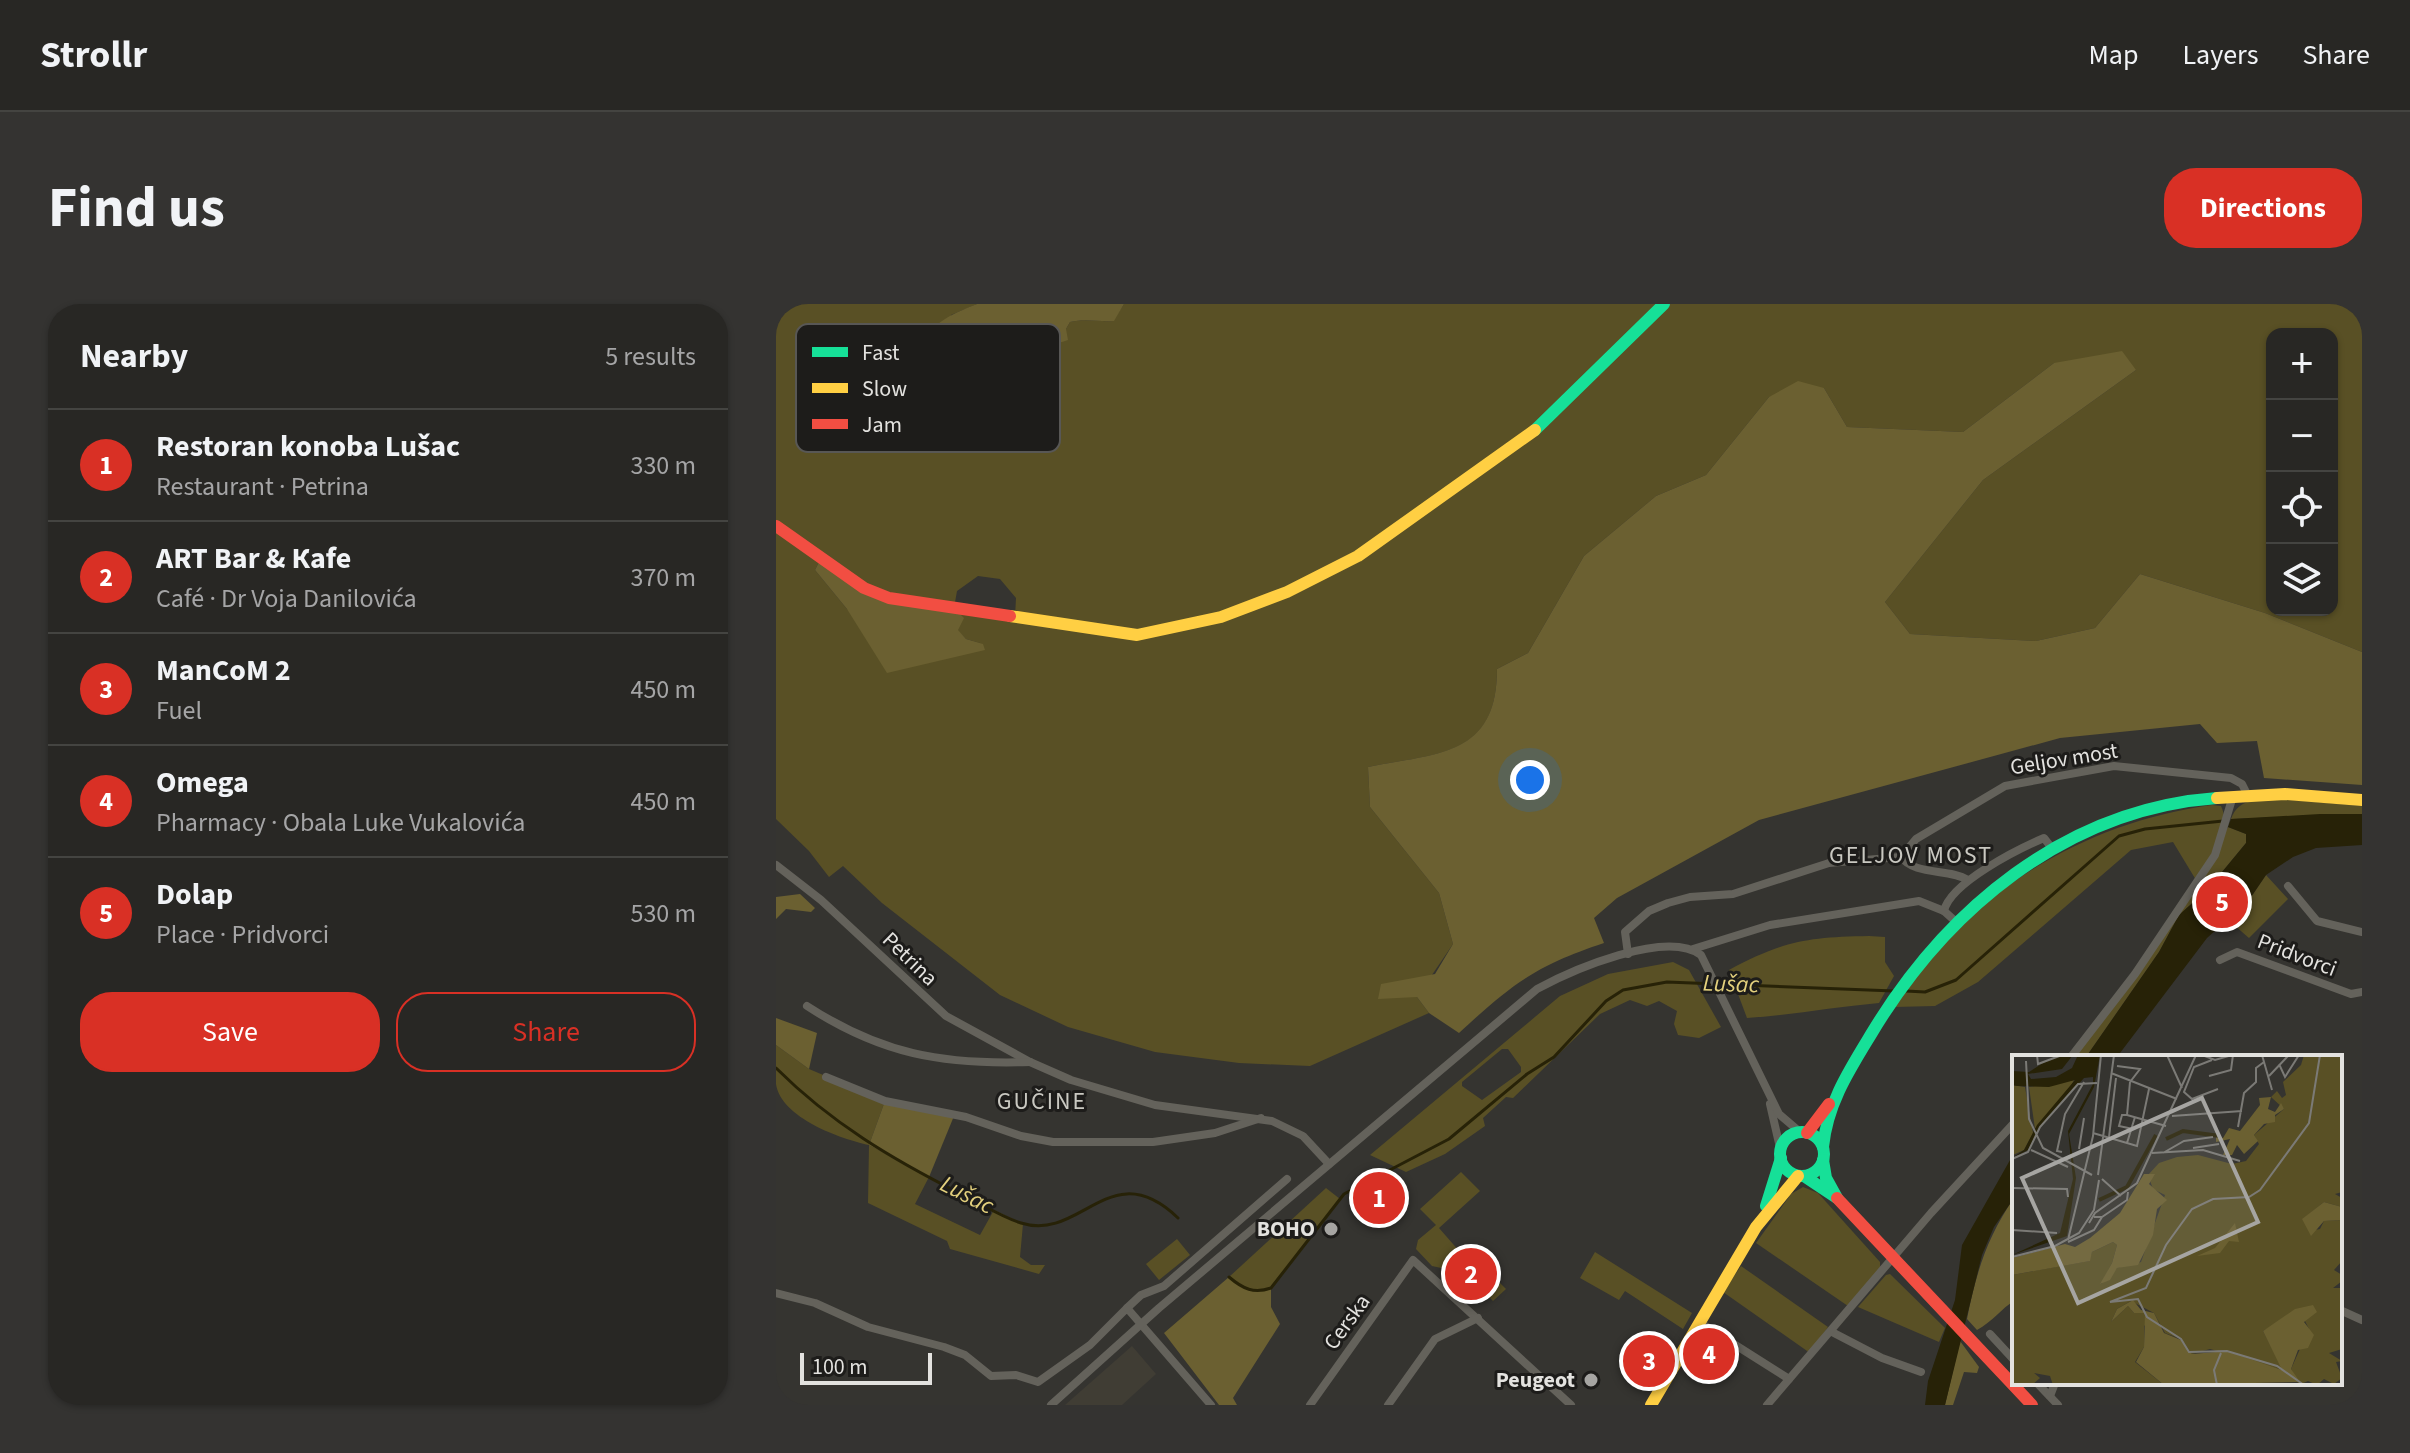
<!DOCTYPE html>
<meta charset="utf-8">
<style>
body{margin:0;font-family:"Source Sans 3",sans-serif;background:#343331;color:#f1f3f6}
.controls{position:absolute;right:24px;top:24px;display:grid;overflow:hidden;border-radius:16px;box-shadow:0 2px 6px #0004}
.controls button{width:72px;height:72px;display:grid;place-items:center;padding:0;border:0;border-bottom:2px solid #444441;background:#282724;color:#f1f3f6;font:40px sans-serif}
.scale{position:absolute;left:24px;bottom:20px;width:132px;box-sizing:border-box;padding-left:8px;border:4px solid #e3e2df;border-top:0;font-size:22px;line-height:28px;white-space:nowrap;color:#e3e2df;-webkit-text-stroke:6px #1d1c1a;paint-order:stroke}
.you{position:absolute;left:754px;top:476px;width:28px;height:28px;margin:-20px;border:6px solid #fff;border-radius:50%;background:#1a73e8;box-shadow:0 0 0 12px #1a73e833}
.badge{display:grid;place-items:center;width:52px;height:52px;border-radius:50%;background:#d93025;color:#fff;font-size:26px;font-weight:700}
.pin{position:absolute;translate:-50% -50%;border:4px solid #fff;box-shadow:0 2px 8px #0006}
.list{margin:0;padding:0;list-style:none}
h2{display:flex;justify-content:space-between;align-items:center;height:104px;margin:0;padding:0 32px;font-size:34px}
h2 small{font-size:26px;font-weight:400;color:#a5a5a6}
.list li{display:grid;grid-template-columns:52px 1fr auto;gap:24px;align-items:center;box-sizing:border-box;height:112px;padding:0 32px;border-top:2px solid #444441}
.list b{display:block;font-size:30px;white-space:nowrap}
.list p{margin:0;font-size:26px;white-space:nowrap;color:#a5a5a6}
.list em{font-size:26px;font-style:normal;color:#a5a5a6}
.actions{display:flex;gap:16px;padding:24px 32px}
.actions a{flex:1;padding:18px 0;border:2px solid #d93025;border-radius:32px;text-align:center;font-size:28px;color:#d93025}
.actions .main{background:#d93025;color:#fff}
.icon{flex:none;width:44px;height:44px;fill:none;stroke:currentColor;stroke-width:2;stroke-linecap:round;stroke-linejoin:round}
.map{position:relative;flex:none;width:1586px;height:1101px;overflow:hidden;border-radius:32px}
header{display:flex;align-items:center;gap:48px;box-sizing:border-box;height:112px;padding:0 40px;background:#282724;border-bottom:2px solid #444441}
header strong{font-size:38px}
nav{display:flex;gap:44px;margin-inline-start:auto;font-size:28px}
.intro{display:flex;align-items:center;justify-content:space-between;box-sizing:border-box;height:192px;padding:0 48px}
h1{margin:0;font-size:56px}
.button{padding:20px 36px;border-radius:32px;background:#d93025;color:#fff;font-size:28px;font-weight:700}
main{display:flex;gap:48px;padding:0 48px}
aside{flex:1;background:#282724;border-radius:32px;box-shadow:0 2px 6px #0004}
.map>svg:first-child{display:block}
</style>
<header>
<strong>Strollr</strong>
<nav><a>Map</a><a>Layers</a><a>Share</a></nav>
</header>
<div class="intro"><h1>Find us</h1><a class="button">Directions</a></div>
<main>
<aside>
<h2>Nearby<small>5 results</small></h2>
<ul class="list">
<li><span class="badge">1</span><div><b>Restoran konoba Lušac</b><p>Restaurant · Petrina</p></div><em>330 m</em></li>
<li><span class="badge">2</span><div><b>ART Bar &amp; Кafe</b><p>Café · Dr Voja Danilovića</p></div><em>370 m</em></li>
<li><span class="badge">3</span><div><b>ManCoM 2</b><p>Fuel</p></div><em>450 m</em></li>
<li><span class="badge">4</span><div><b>Omega</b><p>Pharmacy · Obala Luke Vukalovića</p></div><em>450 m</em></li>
<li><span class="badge">5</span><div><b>Dolap</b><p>Place · Pridvorci</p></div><em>530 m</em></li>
</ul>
<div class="actions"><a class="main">Save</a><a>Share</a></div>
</aside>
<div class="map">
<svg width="1586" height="1101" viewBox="0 0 1586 1101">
<rect width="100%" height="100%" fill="#353430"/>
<path fill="#403d34" d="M 356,1042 L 380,1070 L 346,1101 L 289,1101 Z"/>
<g fill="#595025" fill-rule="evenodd">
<path d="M 0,0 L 201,0 L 175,11 L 174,66 L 188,61 L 205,42 L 220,35 L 237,37 L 290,25 L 294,18 C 310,14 321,18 337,17 L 348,0 L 886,0 L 747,135 L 582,251 L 445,311 L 361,329 L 239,313 L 240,294 L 224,275 L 202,272 L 181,287 L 178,304 L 88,282 L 0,221 Z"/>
<path d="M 891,0 L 1586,0 L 1586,348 L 1489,309 L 1364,270 L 1319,324 L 1260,337 L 1134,330 L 1109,298 L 1207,176 L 1360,66 L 1278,59 L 1187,128 L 1071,123 L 1048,84 L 993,93 L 930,171 L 880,192 L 808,252 L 752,349 L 721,365 C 721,453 662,449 592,463 L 594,503 L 663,589 L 677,640 L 641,693 L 653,709 L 534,762 L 463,759 L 379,748 L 292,723 L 224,691 L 106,599 L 67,562 L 53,573 L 33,547 L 0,515 L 0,224 L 45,254 L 39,266 L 71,305 L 207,340 L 190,335 L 181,326 L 181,307 L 361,332 L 445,314 L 583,253 L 749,137 ZM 1496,30 L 1556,30 L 1556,306 L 1496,306 Z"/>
<path d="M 1504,495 L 1586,502 L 1586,510 L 1455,515 C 1463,493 1483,496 1504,495 Z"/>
<path d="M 1436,501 L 1445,502 C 1457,526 1432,557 1420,576 L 1397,538 L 1355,546 L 1202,678 L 1159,702 L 1118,703 C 1190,591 1304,519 1436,501 Z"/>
<path d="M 1452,523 L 1470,530 L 1470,539 L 1432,585 L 1403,611 L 1383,648 L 1310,753 L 1296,753 L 1360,670 Z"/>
<path d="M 1490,571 L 1512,595 L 1473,634 L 1451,615 L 1473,596 Z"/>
<path d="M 1093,632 L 1109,633 L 1109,658 L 1118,672 L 1103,699 C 1058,703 1016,711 971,714 L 953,666 C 1007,637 1032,633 1093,632 Z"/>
<path d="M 897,658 L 913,666 L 945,723 L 923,734 L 902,731 L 898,720 L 901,707 L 883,697 L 871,702 L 854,696 L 824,710 L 737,794 L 730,793 L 707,814 L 709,822 L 669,850 L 630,868 L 594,851 L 784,692 L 832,670 ZM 726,745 L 732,745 L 745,763 L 745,768 L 706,796 L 686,782 L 686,778 Z"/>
<path d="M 0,741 L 33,765 L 109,797 L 93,841 L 153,873 L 139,900 L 204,931 L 218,906 L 247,920 L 244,953 L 255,961 L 269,961 L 263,970 L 174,945 L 171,937 L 92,899 L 93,841 C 65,835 5,814 0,780 C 0,768 0,754 0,741 Z"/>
<path d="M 685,868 L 704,887 L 663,924 L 684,948 L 665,964 L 656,962 L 640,945 L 642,936 L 660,921 L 644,905 Z"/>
<path d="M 1027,883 L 1042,889 L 1104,958 L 1104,965 L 1072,1002 L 980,939 L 1015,890 Z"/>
<path d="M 550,884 L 564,895 L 495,984 C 478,990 467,985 453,973 Z"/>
<path d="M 401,935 L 414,951 L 383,976 L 370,960 Z"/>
<path d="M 819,948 L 916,1009 L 907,1025 L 849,987 L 843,996 L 804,974 Z"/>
<path d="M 965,962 L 1052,1023 L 1034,1049 L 947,988 Z"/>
<path d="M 714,969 L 730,985 L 717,997 L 701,981 Z"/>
<path d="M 1114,970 L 1169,1024 L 1163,1038 L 1082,1003 L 1110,971 Z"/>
</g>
<g fill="#6b6031">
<path d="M 201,0 L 348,0 L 338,17 C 321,18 310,14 294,18 L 290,25 L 292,36 C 263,48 240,28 217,36 C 204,41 205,50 195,57 C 185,64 175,63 170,75 L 161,73 C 132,30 163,15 201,0 Z"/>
<path d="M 1346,47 L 1360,66 L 1207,176 L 1109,298 L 1134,330 L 1260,337 L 1319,324 L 1364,270 L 1489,309 L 1586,348 L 1586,481 L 1488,474 L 1481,437 L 1441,439 L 1424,420 L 1284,434 L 983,516 L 841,594 L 818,614 L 828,639 C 759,662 736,680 683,729 L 653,709 L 641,693 L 602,695 L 605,680 L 659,670 L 677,640 L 663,589 L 594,503 L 592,463 C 661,449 721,453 721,365 L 752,349 L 808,252 L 880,192 L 930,171 L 993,93 L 1022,77 L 1048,84 L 1071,123 L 1187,128 L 1278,59 Z"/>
<path d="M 45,254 L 87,285 L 181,307 L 188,314 L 182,326 L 190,335 L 207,340 L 209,346 L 111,369 L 71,305 L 39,266 Z"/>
<path d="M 24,590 L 39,604 L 35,608 L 10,605 L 0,615 L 0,593 Z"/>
<path d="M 0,714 L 41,729 L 33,765 L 0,741 Z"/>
<path d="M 109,797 L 178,812 L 153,873 L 93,841 Z"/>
<path d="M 1238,894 L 1238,997 C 1226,1004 1216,1018 1201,1026 L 1191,1015 C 1200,969 1211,933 1238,894 Z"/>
<path d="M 453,973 C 467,985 478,990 495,984 L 495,1003 L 504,1020 L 457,1094 L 461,1101 L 443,1101 L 388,1029 Z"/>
<path d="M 1184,1037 L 1203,1063 L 1201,1069 L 1188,1068 L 1177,1101 L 1169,1101 Z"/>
</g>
<g fill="#272207">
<path d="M 1544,510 L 1586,510 L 1586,541 L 1540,544 L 1517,553 L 1490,571 L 1473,596 L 1431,634 L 1341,753 L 1310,753 L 1383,648 L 1403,611 L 1432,585 L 1470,539 L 1470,530 L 1452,523 L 1455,515 Z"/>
<path d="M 1238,849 L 1238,894 L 1218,923 L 1206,951 L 1169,1101 L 1149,1101 L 1152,1077 L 1179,996 L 1186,941 Z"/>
</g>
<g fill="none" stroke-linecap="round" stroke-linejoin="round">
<g stroke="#272207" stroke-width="3">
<path d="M 1130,687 L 1149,688 L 1180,676 L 1343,532 L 1369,525 L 1447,517"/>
<path d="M 0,764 C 55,819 116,855 185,890 C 204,899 225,913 245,919 C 306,938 334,849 402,914"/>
<path d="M 453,973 C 467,985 478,990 495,984 L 568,890 L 673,835 L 751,770 L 778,753 L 830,697 L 847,686 L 891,678 L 1118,687"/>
</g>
<g stroke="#64625b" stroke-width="8">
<path d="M 0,561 L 45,596 L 170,712 L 254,758 L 295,776 L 379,801 L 496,817 L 527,832 L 553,860"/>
<path d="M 1192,576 C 1173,564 1139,572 1125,553 L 1140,535 L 1229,482 L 1338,462 L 1455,474 L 1466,480 L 1471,490"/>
<path d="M 1512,582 L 1541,617 L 1586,628"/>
<path d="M 1168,607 C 1174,579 1242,545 1268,534 L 1275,543"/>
<path d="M 917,645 L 994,621 L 1143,597 L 1168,607 L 1178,616"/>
<path d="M 852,650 L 849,628 L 873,607 L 892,599 L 914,593 L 957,590 L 1053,559 L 1125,553"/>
<path d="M 1444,656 L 1461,648 L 1575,690 L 1586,688"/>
<path d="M 31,702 C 105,750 166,761 254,758"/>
<path d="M 1295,753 L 1359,670 L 1439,551 L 1457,492"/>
<path d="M 50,773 L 109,797 L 190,813 L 245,832 L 277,838 L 377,838 L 439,829 L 485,814"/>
<path d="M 994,800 L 1005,848"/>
<path d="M 0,989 L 39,999 L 92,1023 L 168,1043 L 189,1051 L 215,1072 L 240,1071 L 262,1078 L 314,1041 L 351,1004 L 435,1101"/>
<path d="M 351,1004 L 365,991 L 388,982 L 511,875"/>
<path d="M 1564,1006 L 1586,1016"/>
<path d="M 923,1018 L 1013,1075"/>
<path d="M 1056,1028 L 1106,1054 L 1145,1068"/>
<path d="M 1214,1030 L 1238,1056"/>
<path d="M 1261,1079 L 1282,1101"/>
<path d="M 1274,1092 L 1279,1079"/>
<path d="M 275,1101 L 383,1004 L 761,685 C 796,666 890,625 925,651 L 1003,810 L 1024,828"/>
<path d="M 534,1101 L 637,956 L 795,1101"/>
<path d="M 612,1101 L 659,1035 L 702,1014"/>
<path d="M 991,1101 L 1155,909 L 1238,819"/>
</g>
<g stroke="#16e098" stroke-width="12">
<path d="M 759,126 L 888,0"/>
<circle cx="1026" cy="850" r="22"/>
<path d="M 1047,843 C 1051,801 1072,768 1094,732 C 1169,606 1289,505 1441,494"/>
<path d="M 1028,872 L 1061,894 L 1050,874 L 1047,856"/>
<path d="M 990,902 L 1005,854"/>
</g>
<g stroke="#ffcf43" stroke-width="12">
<path d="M 234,312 L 361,331 L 445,313 L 511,288 L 582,252 L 759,126"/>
<path d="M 1441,494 L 1509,490 L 1586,496"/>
<path d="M 875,1101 L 980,923 L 1022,872"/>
</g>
<g stroke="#f24e42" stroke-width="12">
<path d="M 0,222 L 88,284 L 113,294 L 234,312"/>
<path d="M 1031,829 L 1053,800"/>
<path d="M 1061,894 L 1256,1101"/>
</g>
</g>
<g fill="#a6a5a2" stroke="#1d1c1a" stroke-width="3">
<circle cx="555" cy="925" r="8"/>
<circle cx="815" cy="1076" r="8"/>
</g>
<g text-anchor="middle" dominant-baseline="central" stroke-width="6" stroke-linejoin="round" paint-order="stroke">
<g font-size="22" fill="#e3e2df" stroke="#1d1c1a">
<text transform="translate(1288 455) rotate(-9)">Geljov most</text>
<text transform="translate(1521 651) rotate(21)">Pridvorci</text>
<text transform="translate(134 655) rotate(44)">Petrina</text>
<text transform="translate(571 1018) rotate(-54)">Cerska</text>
</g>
<g font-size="22" font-weight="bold" fill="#e3e2df" stroke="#1d1c1a" text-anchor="end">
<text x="539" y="925">BOHO</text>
<text x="799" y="1076">Peugeot</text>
</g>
<g font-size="24" letter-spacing="2" fill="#c9c8c1" stroke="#1d1c1a">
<text x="1135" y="551">GELJOV MOST</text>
<text x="266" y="797">GUČINE</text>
</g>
<g font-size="24" font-style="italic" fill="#e3d07d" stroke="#1d1c1a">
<text transform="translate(955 680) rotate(2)">Lušac</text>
<text transform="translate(191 891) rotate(27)">Lušac</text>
</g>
</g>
<g transform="translate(1236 751)">
<rect width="330" height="330" fill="#353430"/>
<path d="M 292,0 L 330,0 L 330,137 L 323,139 L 330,143 L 330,152 L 312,147 L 291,164 L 298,176 L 308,174 L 312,166 L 330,165 L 330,206 L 322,215 L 330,220 L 330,226 L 321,233 L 330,233 L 330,294 L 317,298 L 330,306 L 324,307 L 330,323 L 322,329 L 312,324 L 305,330 L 296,326 L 287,330 L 279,314 L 297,274 L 288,256 L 251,276 L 271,315 L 198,294 L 180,299 L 169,284 L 153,278 L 142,258 L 119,246 L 105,254 L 99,267 L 116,251 L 122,258 L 133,257 L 133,268 L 141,269 L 144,277 L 140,280 L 132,270 L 132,292 L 123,307 L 152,330 L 41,330 L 38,321 L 22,318 L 28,323 L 20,330 L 0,330 L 0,220 L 77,206 L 80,197 L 101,187 L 105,190 L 100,208 L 89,229 L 105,213 L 129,207 L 153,140 L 141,134 L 136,120 L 147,108 L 165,102 L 186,100 L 220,109 L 234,106 L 247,89 L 242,80 L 272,54 L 259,42 L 265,36 L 270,43 L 274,40 L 271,27 L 289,10 ZM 62,25 L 58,33 L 23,74 L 17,32 ZM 0,30 L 13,32 L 21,78 L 12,95 L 1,100 Z" fill="#595025"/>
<path d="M 259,42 L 256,54 L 263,57 L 269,48 L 272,54 L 263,60 L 263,67 L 252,69 L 242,80 L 246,86 L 232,99 L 225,90 L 220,100 L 211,100 L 218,84 L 204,87 L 204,82 L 211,83 L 217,73 L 228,76 L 248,50 L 247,43 ZM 132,119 L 143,119 L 137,129 L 155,145 L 145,154 L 141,180 L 126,210 L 105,213 L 98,225 L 88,229 L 100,208 L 105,190 L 101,187 L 80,197 L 78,206 L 0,220 L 0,203 L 53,189 L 63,192 L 78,183 L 108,158 ZM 312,147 L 330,152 L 330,165 L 312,166 L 299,181 L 290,164 ZM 223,168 L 227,187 L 217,186 L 208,198 L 185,201 L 203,193 ZM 121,245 L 129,255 L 142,258 L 152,278 L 169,285 L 180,299 L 215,296 L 270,315 L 251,276 L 283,254 L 301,250 L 305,257 L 292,267 L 302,280 L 296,293 L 286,295 L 279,314 L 288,327 L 152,330 L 124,307 L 132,292 L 133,258 L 122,258 L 116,251 L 99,267 L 105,254 Z" fill="#6b6031"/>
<path d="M 61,0 L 50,14 L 16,19 L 19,24 L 44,22 L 60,13 L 66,0 L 88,0 L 82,32 L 57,79 L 64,123 L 55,181 L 0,200 L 48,178 L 61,124 L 56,76 L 81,29 L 81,22 L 72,23 L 28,72 L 16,95 L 0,103 L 12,95 L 25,70 L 63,25 L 37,32 L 5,31 L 0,30 L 0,16 L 17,17 L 39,3 Z" fill="#272207"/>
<path fill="none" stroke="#272207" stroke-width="4" d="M 154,84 L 171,76 L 208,81M 87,145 L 115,132 L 144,80"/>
<path fill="none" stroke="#7b7a76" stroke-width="2" d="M 25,0 L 26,9 L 50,0M 155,0 L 170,33M 190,0 L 203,5 L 220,0M 250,0 L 260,35M 200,5 L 182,12 L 172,37 L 180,44 L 206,34M 14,6 L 17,64 L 31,93 L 80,120M 267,9 L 273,22 L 287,0M 105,11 L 128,14 L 118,27M 99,18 L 165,44M 197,21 L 219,15 L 221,0M 257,21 L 277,0M 118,27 L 115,60 L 110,60 L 107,71 L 121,74M 115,60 L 154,71M 160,61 L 230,56M 226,72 L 232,38 L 244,27 L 244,13 L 252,7M 81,78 L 125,91 L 137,34M 97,82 L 104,23M 115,88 L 123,62M 181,93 L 207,89M 67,94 L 72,63M 19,95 L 56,112M 50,97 L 45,96 L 53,59 L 72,27M 140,98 L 191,95 L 228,106M 151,98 L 172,86 L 201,82M 0,104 L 16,97 L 28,72 L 66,29 L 85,28M 86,120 L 102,0M 90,124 L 109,141M 0,133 L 55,134 L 56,142M 90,162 L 115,145 L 116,137M 77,168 L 83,158 L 125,128 L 184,0M 0,175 L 45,178M 56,185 L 81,81 L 89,0M 56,187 L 82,175 L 90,162 L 82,162M 0,202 L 43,191 L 67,178 L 82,155 L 87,125M 205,330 L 202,315 L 209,298M 292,330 L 265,311 L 215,296 L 177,297 L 169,284 L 135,262 L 126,244 L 98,247 L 134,233 L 154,190 L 180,154 L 201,144 L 237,142 L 248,135 L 297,68 L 308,0"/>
<path fill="#a6a5a2" fill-opacity="0.15" stroke="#a6a5a2" stroke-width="4" d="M 190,43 L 246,167 L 66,248 L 10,123 Z"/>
<rect width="330" height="330" fill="none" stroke="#e3e2df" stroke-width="4"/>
</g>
<rect x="20" y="20" width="264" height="128" rx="12" fill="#1d1c1a" stroke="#585755" stroke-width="2"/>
<rect x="36" y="43" width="36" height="10" fill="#16e098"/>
<rect x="36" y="79" width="36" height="10" fill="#ffcf43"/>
<rect x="36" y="115" width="36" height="10" fill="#f24e42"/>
<g font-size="22" fill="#e3e2df">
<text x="86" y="56">Fast</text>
<text x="86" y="92">Slow</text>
<text x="86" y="128">Jam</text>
</g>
</svg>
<div class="controls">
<button>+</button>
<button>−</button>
<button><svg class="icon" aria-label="locate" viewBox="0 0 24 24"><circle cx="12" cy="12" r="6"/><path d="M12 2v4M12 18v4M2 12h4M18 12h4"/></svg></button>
<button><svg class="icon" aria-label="layers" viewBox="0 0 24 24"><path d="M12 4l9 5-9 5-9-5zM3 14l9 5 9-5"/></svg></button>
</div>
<div class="scale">100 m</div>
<div class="you"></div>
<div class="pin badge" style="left:603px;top:894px">1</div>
<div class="pin badge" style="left:695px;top:970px">2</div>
<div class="pin badge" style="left:873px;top:1057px">3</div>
<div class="pin badge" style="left:933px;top:1050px">4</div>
<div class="pin badge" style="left:1446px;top:598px">5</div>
</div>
</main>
